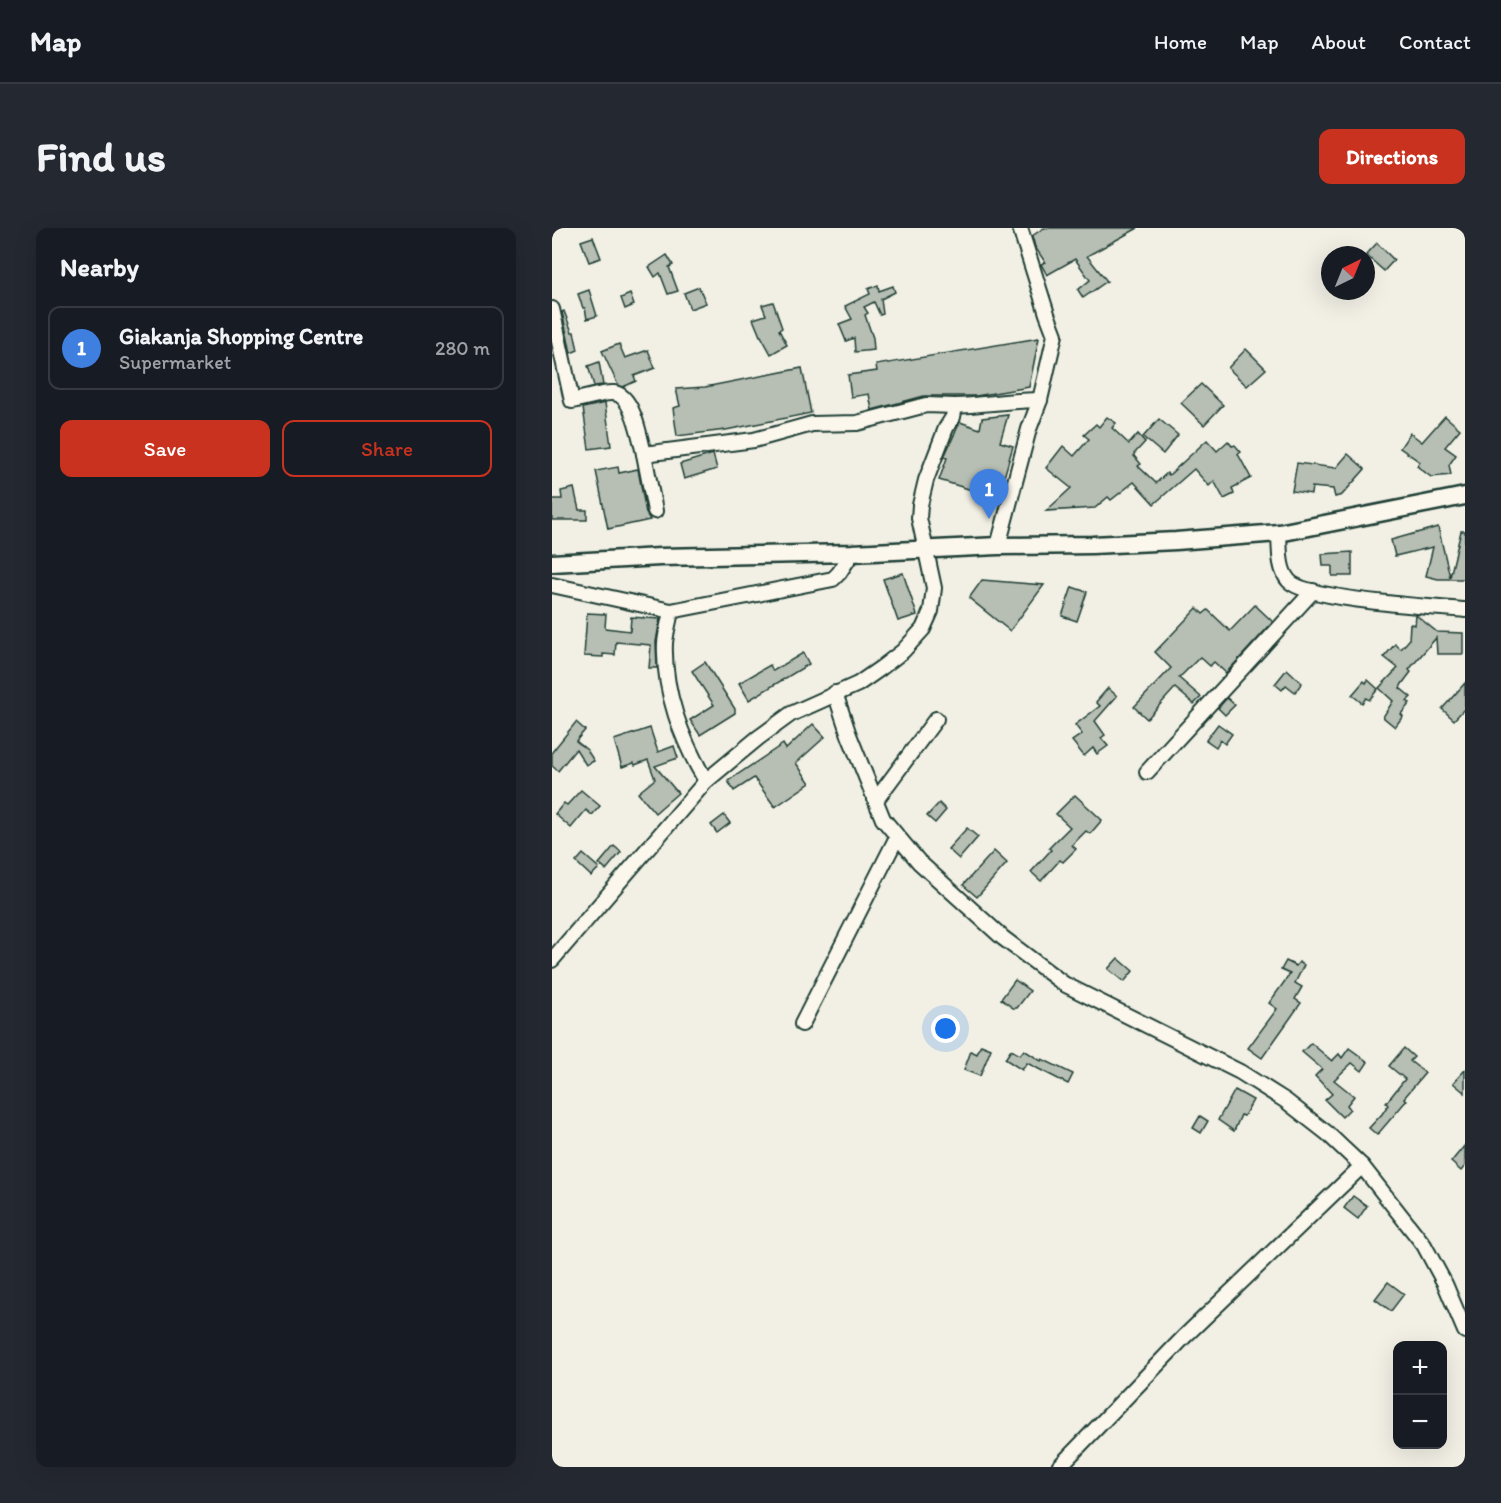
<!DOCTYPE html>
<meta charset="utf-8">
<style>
body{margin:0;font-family:Itim,sans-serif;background:#242831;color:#f1f3f6}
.controls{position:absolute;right:18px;bottom:18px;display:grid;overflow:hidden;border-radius:12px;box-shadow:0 6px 24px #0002}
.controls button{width:54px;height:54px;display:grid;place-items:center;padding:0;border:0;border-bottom:2px solid #363941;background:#171b24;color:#f1f3f6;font:30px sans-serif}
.compass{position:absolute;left:769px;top:18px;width:54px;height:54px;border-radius:50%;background:#171b24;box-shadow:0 6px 24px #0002;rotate:43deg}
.you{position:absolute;left:394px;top:801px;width:21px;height:21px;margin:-15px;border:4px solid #fff;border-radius:50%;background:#1a73e8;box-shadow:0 0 0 9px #1a73e833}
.badge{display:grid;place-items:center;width:39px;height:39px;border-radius:50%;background:#c8321e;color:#fff;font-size:20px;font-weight:700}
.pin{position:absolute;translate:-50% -50px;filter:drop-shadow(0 2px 3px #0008)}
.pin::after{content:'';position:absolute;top:32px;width:21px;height:18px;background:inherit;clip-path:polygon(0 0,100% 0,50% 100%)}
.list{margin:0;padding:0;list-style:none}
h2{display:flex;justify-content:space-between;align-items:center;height:78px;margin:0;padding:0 24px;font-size:26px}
h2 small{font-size:20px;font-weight:400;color:#9ea1a6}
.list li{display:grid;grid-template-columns:39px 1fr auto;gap:18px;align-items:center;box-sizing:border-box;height:84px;margin:0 12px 12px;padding:0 12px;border:2px solid #363941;border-radius:12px}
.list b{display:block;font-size:22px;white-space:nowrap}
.list p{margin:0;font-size:20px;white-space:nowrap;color:#9ea1a6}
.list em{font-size:20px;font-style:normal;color:#9ea1a6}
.actions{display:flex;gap:12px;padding:18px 24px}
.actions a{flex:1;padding:14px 0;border:2px solid #c8321e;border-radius:12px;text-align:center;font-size:21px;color:#c8321e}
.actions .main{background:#c8321e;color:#fff}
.map{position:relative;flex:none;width:913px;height:1239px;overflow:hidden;border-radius:12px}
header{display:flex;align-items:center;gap:36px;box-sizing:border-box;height:84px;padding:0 30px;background:#171b24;border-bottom:2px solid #363941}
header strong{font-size:28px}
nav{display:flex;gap:33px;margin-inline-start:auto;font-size:21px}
.intro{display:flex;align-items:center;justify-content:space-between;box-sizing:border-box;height:144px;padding:0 36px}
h1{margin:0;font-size:42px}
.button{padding:15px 27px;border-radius:12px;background:#c8321e;color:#fff;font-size:21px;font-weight:700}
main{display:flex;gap:36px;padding:0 36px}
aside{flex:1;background:#171b24;border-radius:12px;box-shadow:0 6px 24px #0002}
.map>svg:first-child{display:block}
</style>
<header>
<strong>Map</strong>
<nav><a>Home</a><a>Map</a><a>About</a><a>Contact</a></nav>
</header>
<div class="intro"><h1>Find us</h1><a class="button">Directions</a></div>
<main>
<aside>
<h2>Nearby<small></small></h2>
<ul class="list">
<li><span class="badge" style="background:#3f7fe0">1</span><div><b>Giakanja Shopping Centre</b><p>Supermarket</p></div><em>280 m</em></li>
</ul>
<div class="actions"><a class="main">Save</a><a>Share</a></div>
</aside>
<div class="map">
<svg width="913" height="1239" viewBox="0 0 913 1239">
<rect width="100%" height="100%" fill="#f2f0e5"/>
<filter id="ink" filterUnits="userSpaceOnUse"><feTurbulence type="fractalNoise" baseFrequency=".0167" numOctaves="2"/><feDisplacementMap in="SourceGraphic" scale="12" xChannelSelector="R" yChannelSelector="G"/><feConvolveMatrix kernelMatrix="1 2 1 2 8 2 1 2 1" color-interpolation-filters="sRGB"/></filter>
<g filter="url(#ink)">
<g fill="#b7beb3" stroke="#1f3d34" stroke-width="1.5">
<path d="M 492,0 L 586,0 L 535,28 L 555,53 L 531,70 L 526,62 L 538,52 L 523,31 L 495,47 L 489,36 L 493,34 L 483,19 L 480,8 Z"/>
<path d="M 41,9 L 49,30 L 37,34 L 29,13 Z"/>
<path d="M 825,15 L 842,32 L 832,43 L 814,27 Z"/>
<path d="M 115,27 L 121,37 L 117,39 L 126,63 L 116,66 L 108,45 L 103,49 L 97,39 Z"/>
<path d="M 326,57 L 327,63 L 341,58 L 343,64 L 329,71 L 331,86 L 328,87 L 322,74 L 312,79 L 316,85 L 313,87 L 321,110 L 322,122 L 303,124 L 302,110 L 294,113 L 287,96 L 300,91 L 293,78 L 318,66 L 316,61 Z"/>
<path d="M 147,59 L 154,75 L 138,81 L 132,65 Z"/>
<path d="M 37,62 L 45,88 L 35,91 L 33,80 L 31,80 L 26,66 Z"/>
<path d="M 78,66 L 82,77 L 73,81 L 69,70 Z"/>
<path d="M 221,74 L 230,100 L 227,102 L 235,117 L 219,126 L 209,108 L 208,108 L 201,91 L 214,87 L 210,77 Z"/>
<path d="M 12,83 L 20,104 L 22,104 L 26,122 L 19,125 L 10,84 Z"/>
<path d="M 487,110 L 477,159 L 424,168 L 372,168 L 320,182 L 317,166 L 299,169 L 296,147 L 325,143 L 324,137 Z"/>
<path d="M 67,116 L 73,130 L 96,122 L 103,140 L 82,148 L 84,153 L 71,159 L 66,157 L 50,123 Z"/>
<path d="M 694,121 L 714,141 L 695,158 L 676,140 Z"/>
<path d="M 47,134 L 51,157 L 42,158 L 36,138 Z"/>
<path d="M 250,140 L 259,185 L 174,202 L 125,208 L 121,180 L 128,178 L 124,161 L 153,159 Z"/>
<path d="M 649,156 L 671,177 L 652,197 L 629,175 Z"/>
<path d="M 53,175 L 59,218 L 37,221 L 31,180 Z"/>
<path d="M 456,187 L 448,214 L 461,218 L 446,270 L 387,252 L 395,230 L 392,229 L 408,194 L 428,201 L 430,190 Z"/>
<path d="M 893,188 L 908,201 L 893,219 L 904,227 L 897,237 L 899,247 L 879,249 L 865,238 L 868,234 L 848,220 L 858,205 L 870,214 Z"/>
<path d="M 555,189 L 564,195 L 560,200 L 577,216 L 586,206 L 593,214 L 582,226 L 582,228 L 589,236 L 586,238 L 604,255 L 615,245 L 617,247 L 655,212 L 665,223 L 676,213 L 680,218 L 683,217 L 689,224 L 686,226 L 699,250 L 680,260 L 682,266 L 672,271 L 662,253 L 657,258 L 642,241 L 602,276 L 582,254 L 559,272 L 556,269 L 543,280 L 494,283 L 519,260 L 494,240 L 511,218 L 522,228 L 537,211 L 532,207 L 544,196 L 547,199 Z"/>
<path d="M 607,191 L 626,207 L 611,226 L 591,209 Z"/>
<path d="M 161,226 L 165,241 L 132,251 L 128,236 Z"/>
<path d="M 796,226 L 813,241 L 790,267 L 783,269 L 781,261 L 760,259 L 759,266 L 740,263 L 745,235 L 784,240 Z"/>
<path d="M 66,239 L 67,245 L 86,241 L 94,285 L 98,292 L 56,301 L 44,243 Z"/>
<path d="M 22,260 L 27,282 L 35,282 L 35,292 L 0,292 L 0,271 L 10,271 L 9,263 Z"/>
<path d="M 886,299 L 898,349 L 909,303 L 913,303 L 913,351 L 886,351 L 874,348 L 881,319 L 843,328 L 839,312 Z"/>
<path d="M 800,324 L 800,348 L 780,348 L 780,338 L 771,338 L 770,326 Z"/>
<path d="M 351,345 L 365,387 L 346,393 L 331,351 Z"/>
<path d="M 430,352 L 492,357 L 458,403 L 417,370 Z"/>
<path d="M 520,359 L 535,364 L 525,393 L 510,388 Z"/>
<path d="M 703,377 L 721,394 L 674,445 L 662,434 L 658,438 L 648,429 L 627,450 L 649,469 L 642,476 L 623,460 L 595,491 L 582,479 L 619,440 L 603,424 L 645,380 L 651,386 L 656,382 L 678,403 Z"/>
<path d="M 35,385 L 54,386 L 53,400 L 78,403 L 79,389 L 108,391 L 104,414 L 105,440 L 97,440 L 99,417 L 64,414 L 63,427 L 51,426 L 51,429 L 32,428 Z"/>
<path d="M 864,387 L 885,404 L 911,405 L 911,426 L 885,426 L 884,410 L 860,438 L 857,442 L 859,444 L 850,456 L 848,460 L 859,469 L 855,473 L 858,475 L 849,486 L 851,488 L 843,499 L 831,489 L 841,473 L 827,460 L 846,440 L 832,429 L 843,416 L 849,421 L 857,412 L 858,396 L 863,397 Z"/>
<path d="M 251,425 L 257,436 L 197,472 L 187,455 L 218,437 L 221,443 Z"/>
<path d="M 153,434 L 183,481 L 183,485 L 148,507 L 138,492 L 162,477 L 140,443 Z"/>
<path d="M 735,441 L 750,455 L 743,464 L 734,457 L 730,462 L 723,456 Z"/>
<path d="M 816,452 L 826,461 L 817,472 L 814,470 L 810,475 L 800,467 L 812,453 L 814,455 Z"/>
<path d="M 913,455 L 913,480 L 902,492 L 890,481 Z"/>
<path d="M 556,460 L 565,468 L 543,493 L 553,507 L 549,510 L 556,518 L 545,526 L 541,520 L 532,528 L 520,513 L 530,506 L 523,497 L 548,478 L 544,474 Z"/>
<path d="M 675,470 L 683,477 L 673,487 L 666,480 Z"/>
<path d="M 24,494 L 33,502 L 24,513 L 35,522 L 42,533 L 34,537 L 24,521 L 6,543 L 0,538 L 0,524 Z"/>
<path d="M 261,496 L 273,509 L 244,535 L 258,555 L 223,579 L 202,550 L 182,563 L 176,553 L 231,516 L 234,521 Z"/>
<path d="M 666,496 L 680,506 L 673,516 L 668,512 L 664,519 L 654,512 Z"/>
<path d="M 98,500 L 106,524 L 122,518 L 126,530 L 103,538 L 126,565 L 103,585 L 86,565 L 103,551 L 96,532 L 83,537 L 82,535 L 70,539 L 62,512 Z"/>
<path d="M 29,562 L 48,578 L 40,587 L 34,582 L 19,600 L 3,586 L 12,575 L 15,577 Z"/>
<path d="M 523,567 L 550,592 L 538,606 L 534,603 L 520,617 L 524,621 L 511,634 L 508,632 L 489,653 L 479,644 L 499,622 L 497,620 L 518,599 L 504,586 Z"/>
<path d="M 387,575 L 394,582 L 383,595 L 375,588 Z"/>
<path d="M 172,587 L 178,595 L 165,605 L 159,597 Z"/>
<path d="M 415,600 L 426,609 L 407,631 L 396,621 Z"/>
<path d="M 62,618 L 69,624 L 54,642 L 47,636 Z"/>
<path d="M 442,623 L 455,635 L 425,669 L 411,657 Z"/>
<path d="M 31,626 L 47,640 L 39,648 L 24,634 Z"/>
<path d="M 566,730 L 581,743 L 572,754 L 556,741 Z"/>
<path d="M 734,733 L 744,738 L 747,734 L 752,737 L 743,755 L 750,759 L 743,771 L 749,775 L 710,830 L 696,820 L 725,781 L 717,775 L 738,746 L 729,742 Z"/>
<path d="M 463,752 L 478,763 L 465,780 L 461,780 L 449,771 Z"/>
<path d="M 759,815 L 780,833 L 787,826 L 790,830 L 797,820 L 816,834 L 810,843 L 800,835 L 782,852 L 802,868 L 795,877 L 798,881 L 790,889 L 773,872 L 780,866 L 763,848 L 770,841 L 750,824 Z"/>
<path d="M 429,817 L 439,821 L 428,848 L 412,842 L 419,823 L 425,826 Z"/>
<path d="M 852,820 L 862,829 L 858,833 L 873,845 L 852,870 L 855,872 L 825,907 L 817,900 L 830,886 L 836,877 L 834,875 L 853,851 L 837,838 Z"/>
<path d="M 459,822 L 468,827 L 472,822 L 489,833 L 490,831 L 521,846 L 516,856 L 475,835 L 470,842 L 453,831 Z"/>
<path d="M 913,842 L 913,865 L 901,855 Z"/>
<path d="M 683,862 L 701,872 L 692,888 L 689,887 L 682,903 L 666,892 Z"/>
<path d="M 648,888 L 656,893 L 649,905 L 641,900 Z"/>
<path d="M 913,917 L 913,938 L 909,943 L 899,934 Z"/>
<path d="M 801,968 L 815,978 L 806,991 L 792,980 Z"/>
<path d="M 836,1054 L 852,1066 L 839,1083 L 823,1071 Z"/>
</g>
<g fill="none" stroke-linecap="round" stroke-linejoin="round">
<g stroke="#1f3d34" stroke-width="18">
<g id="minor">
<path d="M 0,81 L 20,173 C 31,171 51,164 62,165 C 81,167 88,210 92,226 L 202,212 L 260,196 L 305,195 L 374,177 L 403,178"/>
<path d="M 92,226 L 103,283"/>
<path d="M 727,305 C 728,320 726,341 737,353 C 755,372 882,379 913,382"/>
<path d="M 446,318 L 477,201 L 488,172 L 503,107 L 495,86 L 468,0"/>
<path d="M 0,357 L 119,383"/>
<path d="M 283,465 L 297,507 L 331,591 L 367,634 L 451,710 L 512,756 L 688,844 L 734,873 L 775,905 L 810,938 L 872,1017 L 893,1056 L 913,1103"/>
<path d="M 595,544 L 761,363"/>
<path d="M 154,553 C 130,513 111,463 113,415 C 114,404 117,394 119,383 L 281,351 L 287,345 L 300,325"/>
<path d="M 324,572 L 384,491"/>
<path d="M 0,732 L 154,553 L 206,510 L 239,486 L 306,456 L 329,440 L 351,423 L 371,401 L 379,383 L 382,360 L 367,290 L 368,277 L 374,252 L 394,200 L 401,189 L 403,178 C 431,177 460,172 488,172"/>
<path d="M 250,796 L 345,609"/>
<path d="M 507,1239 L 633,1108 L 810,938"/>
</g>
</g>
<g stroke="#1f3d34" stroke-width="21">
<path id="major" d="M 0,335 L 108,329 L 300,325 L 446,318 L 540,317 L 624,313 L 727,305 L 913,268"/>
</g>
<use href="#minor" stroke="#fbf7ec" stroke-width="14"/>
<use href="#major" stroke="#fbf7ec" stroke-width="16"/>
</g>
</g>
</svg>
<div class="controls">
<button>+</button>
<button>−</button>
</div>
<svg class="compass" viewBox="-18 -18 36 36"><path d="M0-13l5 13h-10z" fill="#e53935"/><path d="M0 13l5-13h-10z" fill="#9ea1a6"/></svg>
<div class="you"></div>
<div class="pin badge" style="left:437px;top:291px;background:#3f7fe0">1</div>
</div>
</main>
